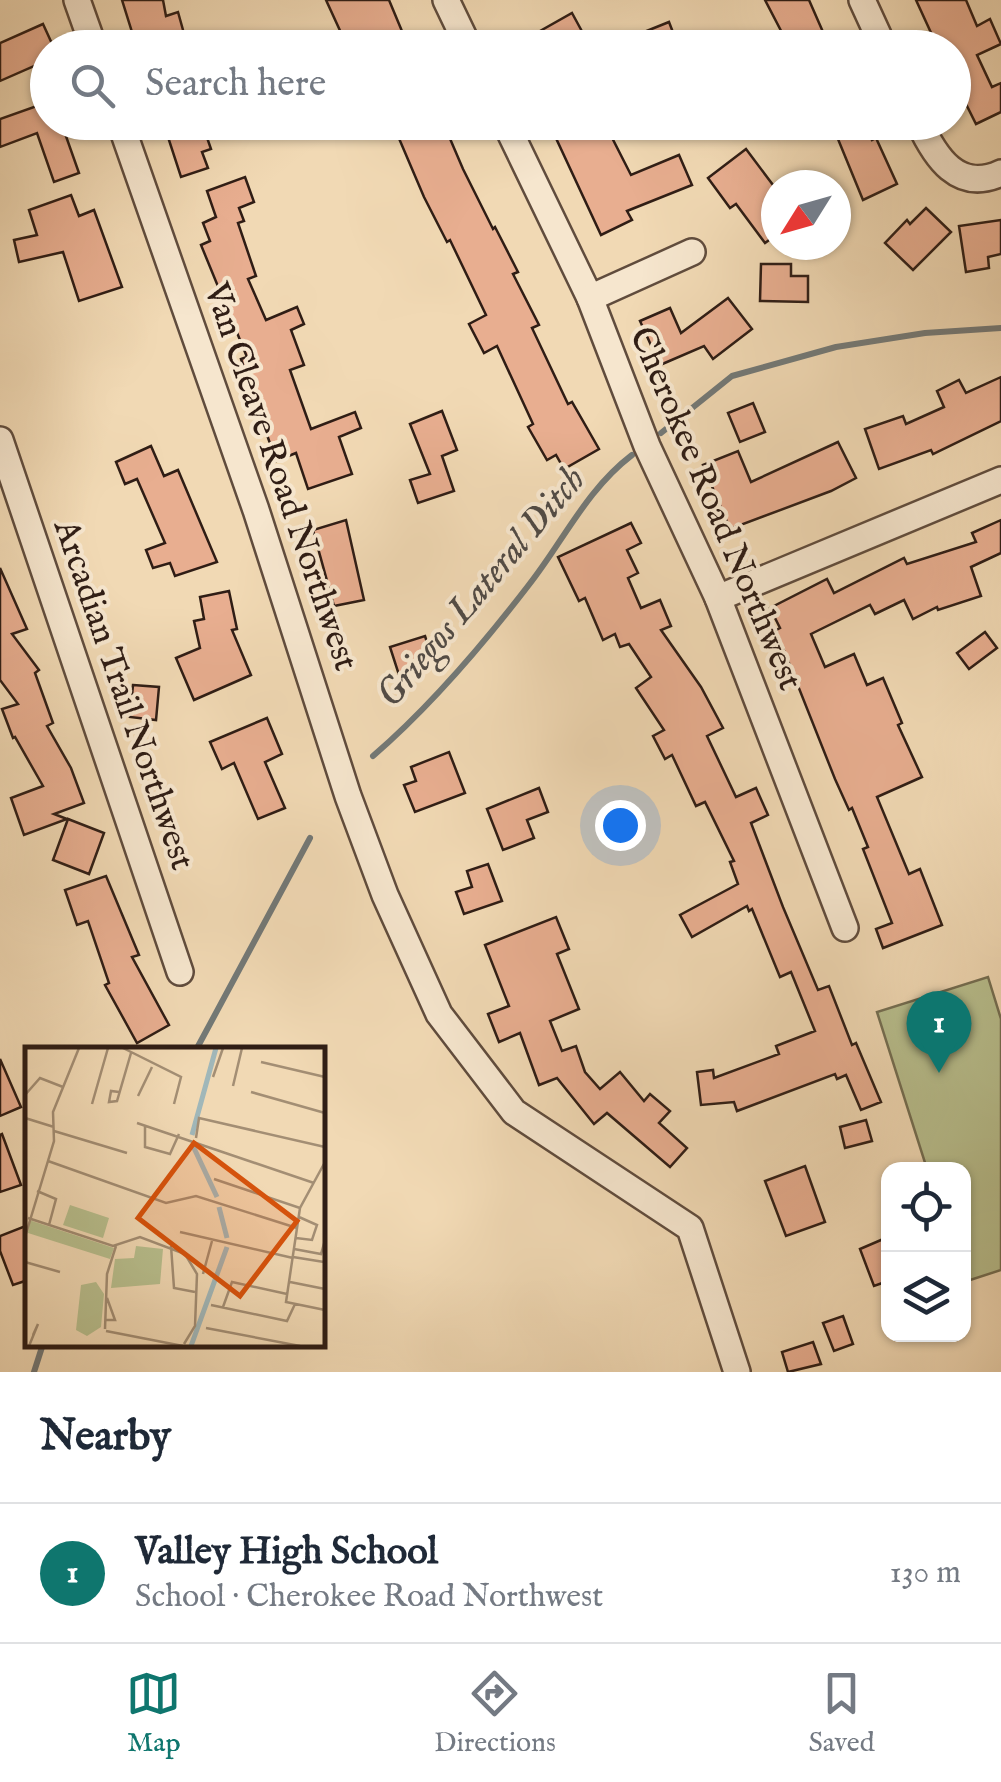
<!DOCTYPE html>
<meta charset="utf-8">
<style>
body{margin:0;font-family:"IM FELL English",serif;background:#f2f2f3;color:#1f2937}
.controls{position:absolute;right:30px;bottom:30px;display:grid;overflow:hidden;border-radius:20px;box-shadow:0 2px 8px #0004}
.controls button{width:90px;height:90px;display:grid;place-items:center;padding:0;border:0;border-bottom:2px solid #e0e1e3;background:#fff;color:#1f2937;font:50px sans-serif}
.compass{position:absolute;left:761px;top:170px;width:90px;height:90px;border-radius:50%;background:#fff;box-shadow:0 2px 8px #0004;rotate:233deg}
.you{position:absolute;left:620px;top:825px;width:35px;height:35px;margin:-25px;border:8px solid #fff;border-radius:50%;background:#1a73e8;box-shadow:0 0 0 15px #1a73e833}
.badge{display:grid;place-items:center;width:65px;height:65px;border-radius:50%;background:#0f766e;color:#fff;font-size:32px;font-weight:700}
.pin{position:absolute;translate:-50% -82px;filter:drop-shadow(0 2px 5px #0008)}
.pin::after{content:'';position:absolute;top:52px;width:35px;height:30px;background:inherit;clip-path:polygon(0 0,100% 0,50% 100%)}
.list{margin:0;padding:0;list-style:none}
h2{display:flex;justify-content:space-between;align-items:center;height:130px;margin:0;padding:0 40px;font-size:42px}
h2 small{font-size:32px;font-weight:400;color:#747a83}
.list li{display:grid;grid-template-columns:65px 1fr auto;gap:30px;align-items:center;box-sizing:border-box;height:140px;padding:0 40px;border-top:2px solid #e0e1e3}
.list b{display:block;font-size:38px;white-space:nowrap}
.list p{margin:0;font-size:32px;white-space:nowrap;color:#747a83}
.list em{font-size:32px;font-style:normal;color:#747a83}
.icon{flex:none;width:55px;height:55px;fill:none;stroke:currentColor;stroke-width:2;stroke-linecap:round;stroke-linejoin:round}
.map{position:relative;flex:none;width:1001px;height:1372px;overflow:hidden}
.search{position:absolute;background:#fff;box-shadow:0 2px 8px #0004;left:30px;right:30px;top:30px;height:110px;display:flex;align-items:center;gap:25px;box-sizing:border-box;padding:0 35px;border-radius:55px;color:#747a83;font-size:38px}
.sheet{height:270px;background:#fff}
nav{display:flex;justify-content:space-around;align-items:center;box-sizing:border-box;height:140px;border-top:2px solid #e0e1e3;background:#fff;font-size:28px;color:#747a83}
nav a{display:grid;justify-items:center;gap:5px}
nav .on{color:#0f766e}
.map>svg:first-child{display:block}
</style>
<div class="map">
<svg width="1001" height="1372" viewBox="0 0 1001 1372">
<rect width="100%" height="100%" fill="#f1d9b4"/>
<filter id="stains"><feTurbulence type="fractalNoise" baseFrequency=".002" numOctaves="4"/><feColorMatrix values="0 0 0 0 .2 0 0 0 0 .09 0 0 0 0 .02 0 0 0 .5 -.17"/></filter>
<radialGradient id="worn" r=".72"><stop offset=".6" stop-color="#630" stop-opacity="0"/><stop offset="1" stop-color="#630" stop-opacity=".3"/></radialGradient>
<path fill="#b8bf8e" stroke="#746e52" stroke-width="2.5" d="M 988,977 L 1001,1019 L 1001,1270 L 964,1282 L 964,1170 L 927,1169 L 877,1012 Z"/>
<g fill="none" stroke-linecap="round" stroke-linejoin="round">
<g stroke="#737977" stroke-width="6">
<path d="M 661,433 L 732,376 L 836,347 L 925,333 L 1001,328"/>
<path d="M 373,756 C 431,706 481,647 528,586 C 563,542 586,490 632,455"/>
<path d="M 196,1050 L 310,838"/>
<path d="M 34,1372 L 43,1344"/>
</g>
</g>
<g fill="#e8ae90" stroke="#2f1d15" stroke-width="2.5">
<path d="M 122,0 L 163,0 L 166,16 L 178,12 L 188,48 L 137,48 Z"/>
<path d="M 326,0 L 389,0 L 409,48 L 348,48 Z"/>
<path d="M 765,0 L 809,0 L 830,48 L 790,48 Z"/>
<path d="M 916,0 L 966,0 L 977,26 L 990,19 L 1001,44 L 977,55 L 992,87 L 1001,83 L 1001,112 L 976,124 L 954,80 L 954,48 L 938,48 Z"/>
<path d="M 572,13 L 591,48 L 510,48 Z"/>
<path d="M 669,22 L 679,48 L 650,48 L 644,32 Z"/>
<path d="M 43,24 L 54,48 L 48,48 L 48,60 L 0,81 L 0,43 Z"/>
<path d="M 48,102 L 48,122 L 61,122 L 79,173 L 54,182 L 37,133 L 0,147 L 0,119 Z"/>
<path d="M 392,122 L 413,122 L 422,138 L 445,127 L 463,169 L 493,229 L 495,227 L 518,272 L 513,274 L 539,325 L 532,328 L 568,404 L 572,402 L 599,449 L 564,469 L 556,455 L 547,460 L 528,427 L 533,424 L 497,346 L 484,353 L 469,324 L 486,315 L 450,240 L 447,242 L 424,197 Z"/>
<path d="M 561,122 L 604,122 L 631,175 L 679,155 L 692,185 L 627,211 L 632,220 L 601,235 L 555,136 L 565,131 Z"/>
<path d="M 831,122 L 863,122 L 872,140 L 876,138 L 897,184 L 863,200 Z"/>
<path d="M 203,126 L 211,149 L 202,152 L 208,168 L 181,177 L 168,137 Z"/>
<path d="M 746,149 L 776,189 L 776,235 L 765,243 L 736,204 L 730,208 L 708,178 Z"/>
<path d="M 245,177 L 254,202 L 239,208 L 244,221 L 238,223 L 256,276 L 248,279 L 266,320 L 297,307 L 304,324 L 291,330 L 304,365 L 290,370 L 311,429 L 355,412 L 361,428 L 339,437 L 352,474 L 308,489 L 296,453 L 276,461 L 241,359 L 247,357 L 201,245 L 210,241 L 203,223 L 216,217 L 207,191 Z"/>
<path d="M 71,195 L 79,216 L 94,210 L 122,287 L 79,301 L 63,252 L 19,262 L 14,240 L 37,235 L 29,210 Z"/>
<path d="M 926,208 L 951,232 L 913,270 L 885,243 L 907,220 L 910,224 Z"/>
<path d="M 1001,220 L 1001,254 L 988,257 L 989,268 L 966,272 L 959,226 Z"/>
<path d="M 761,264 L 791,264 L 791,276 L 808,276 L 808,302 L 760,301 Z"/>
<path d="M 728,298 L 752,329 L 713,359 L 704,346 L 660,365 L 640,321 L 670,308 L 681,333 Z"/>
<path d="M 1001,377 L 1001,421 L 933,454 L 931,450 L 879,469 L 865,429 L 903,416 L 906,424 L 944,407 L 937,391 L 959,380 L 966,393 Z"/>
<path d="M 753,403 L 765,432 L 740,442 L 728,413 Z"/>
<path d="M 442,411 L 457,450 L 442,456 L 454,491 L 418,503 L 410,480 L 430,474 L 410,424 Z"/>
<path d="M 838,442 L 856,478 L 831,491 L 730,529 L 703,465 L 738,451 L 751,482 Z"/>
<path d="M 151,446 L 164,476 L 178,470 L 217,562 L 175,576 L 170,563 L 153,568 L 146,550 L 165,543 L 137,479 L 125,484 L 116,462 Z"/>
<path d="M 346,520 L 364,600 L 334,606 L 313,530 Z"/>
<path d="M 1001,520 L 1001,553 L 971,567 L 981,596 L 938,610 L 937,607 L 913,619 L 904,600 L 875,614 L 870,605 L 811,634 L 825,667 L 854,654 L 867,685 L 883,678 L 902,723 L 898,725 L 922,777 L 877,797 L 909,874 L 920,869 L 942,925 L 883,948 L 876,929 L 892,923 L 863,849 L 868,847 L 852,808 L 849,810 L 835,779 L 783,648 L 772,654 L 763,637 L 780,628 L 770,608 L 827,579 L 834,593 L 904,558 L 907,564 L 976,542 L 972,533 Z"/>
<path d="M 631,523 L 641,543 L 627,550 L 638,573 L 628,578 L 641,608 L 660,600 L 671,626 L 661,630 L 701,687 L 723,728 L 707,736 L 736,797 L 756,788 L 768,815 L 751,823 L 783,907 L 818,990 L 829,986 L 852,1045 L 856,1043 L 881,1102 L 861,1110 L 846,1075 L 837,1079 L 835,1074 L 737,1111 L 734,1102 L 701,1105 L 697,1072 L 713,1070 L 714,1078 L 779,1054 L 776,1046 L 815,1031 L 791,972 L 780,977 L 752,909 L 749,911 L 747,906 L 692,937 L 680,915 L 738,884 L 730,862 L 734,861 L 705,802 L 696,806 L 672,755 L 665,759 L 653,736 L 664,730 L 636,688 L 651,677 L 629,644 L 620,647 L 615,634 L 603,640 L 585,598 L 579,601 L 558,557 Z"/>
<path d="M 0,568 L 27,629 L 12,634 L 39,670 L 35,673 L 53,723 L 47,726 L 71,768 L 84,803 L 54,814 L 67,819 L 24,835 L 11,798 L 43,786 L 15,737 L 13,738 L 2,709 L 18,704 L 0,680 Z"/>
<path d="M 229,591 L 237,629 L 232,630 L 251,675 L 194,700 L 176,658 L 200,648 L 194,621 L 204,619 L 200,597 Z"/>
<path d="M 985,632 L 997,648 L 969,669 L 957,653 Z"/>
<path d="M 425,636 L 434,664 L 399,675 L 390,647 Z"/>
<path d="M 133,685 L 159,687 L 156,720 L 130,717 Z"/>
<path d="M 267,718 L 282,754 L 265,762 L 285,808 L 258,819 L 234,763 L 222,769 L 210,742 Z"/>
<path d="M 449,752 L 465,793 L 415,812 L 404,785 L 416,781 L 411,767 Z"/>
<path d="M 539,788 L 548,812 L 527,820 L 534,838 L 503,850 L 487,809 Z"/>
<path d="M 68,819 L 104,833 L 89,874 L 53,860 Z"/>
<path d="M 488,864 L 502,901 L 464,914 L 456,892 L 472,887 L 467,871 Z"/>
<path d="M 106,876 L 139,955 L 132,957 L 169,1025 L 137,1043 L 105,985 L 109,983 L 88,921 L 77,925 L 65,890 Z"/>
<path d="M 556,917 L 569,949 L 557,954 L 579,1009 L 550,1021 L 562,1051 L 576,1046 L 585,1072 L 600,1089 L 620,1072 L 644,1101 L 650,1094 L 670,1111 L 659,1123 L 687,1148 L 670,1167 L 607,1113 L 594,1124 L 557,1078 L 539,1085 L 520,1033 L 499,1042 L 488,1014 L 509,1006 L 485,945 Z"/>
<path d="M 0,1059 L 21,1107 L 0,1116 Z"/>
<path d="M 866,1120 L 872,1141 L 845,1148 L 840,1127 Z"/>
<path d="M 2,1134 L 21,1185 L 0,1192 L 0,1135 Z"/>
<path d="M 805,1166 L 825,1222 L 786,1236 L 765,1181 Z"/>
<path d="M 28,1225 L 28,1280 L 13,1285 L 0,1251 L 0,1236 Z"/>
<path d="M 888,1237 L 888,1281 L 874,1286 L 860,1249 Z"/>
<path d="M 843,1316 L 853,1344 L 834,1351 L 823,1323 Z"/>
<path d="M 813,1342 L 821,1364 L 788,1372 L 782,1352 Z"/>
</g>
<g fill="none" stroke-linecap="round" stroke-linejoin="round">
<g stroke="#604c3d" stroke-width="30">
<g id="minor">
<path d="M 77,0 L 94,48"/>
<path d="M 446,0 L 469,48"/>
<path d="M 862,0 L 884,48"/>
<path d="M 120,122 L 256,510 L 348,796 L 385,895 L 439,1014 L 514,1112 L 690,1228 L 737,1372"/>
<path d="M 505,122 L 590,298 L 647,446 L 718,598 L 845,928"/>
<path d="M 919,122 C 935,157 958,193 1001,173"/>
<path d="M 590,298 L 692,252"/>
<path d="M 0,440 L 180,972"/>
<path d="M 718,598 L 1001,480"/>
</g>
</g>
<use href="#minor" stroke="#f6e6ce" stroke-width="25"/>
</g>
<g text-anchor="middle" dominant-baseline="central" stroke-width="8" stroke-linejoin="round" paint-order="stroke">
<g font-size="35" fill="#2f1d15" stroke="#f6e6ce">
<text transform="translate(280 477) rotate(71)">Van Cleave Road Northwest</text>
<text transform="translate(715 509) rotate(67)">Cherokee Road Northwest</text>
<text transform="translate(123 695) rotate(71)">Arcadian Trail Northwest</text>
</g>
<g font-size="38" font-style="italic" fill="#514b46" stroke="#f6e6ce">
<text transform="translate(482 588) rotate(-50)">Griegos Lateral Ditch</text>
</g>
</g>
<g transform="translate(25 1047)">
<rect width="300" height="300" fill="#f1d9b4"/>
<path d="M 45,158 L 84,171 L 78,191 L 38,178 ZM 4,173 L 89,201 L 85,212 L 3,186 ZM 111,199 L 138,202 L 135,237 L 86,241 L 90,212 L 109,211 ZM 71,235 L 79,247 L 76,280 L 62,289 L 51,283 L 56,238 Z" fill="#b8bf8e"/>
<path fill="none" stroke="#a0b7b9" stroke-width="5" d="M 167,88 L 191,1M 168,99 L 192,150M 194,160 L 202,191M 166,299 L 202,200"/>
<path fill="none" stroke="#a38e74" stroke-width="2.5" d="M 98,1 L 156,30 L 149,57M 236,15 L 300,30M 188,30 L 198,1M 208,39 L 217,1M 94,45 L 86,44 L 84,55 L 92,54 L 106,6M 226,45 L 300,66M 0,48 L 15,31 L 38,40M 113,49 L 127,20M 67,57 L 83,1M 0,71 L 29,80M 112,76 L 289,136M 120,79 L 120,100 L 145,107 L 154,87M 29,84 L 102,106M 171,91 L 174,71 L 300,100M 23,114 L 141,156 L 171,149 L 272,181M 300,115 L 275,161 L 261,255 L 300,263M 189,132 L 275,161M 12,144 L 31,152 L 24,178M 3,171 L 88,199 L 115,190 L 160,207 L 172,227 L 170,279 L 159,297M 155,185 L 268,211M 0,190 L 29,94 L 28,65 L 54,1M 271,191 L 287,193 L 292,178 L 274,170M 146,199 L 149,241 L 170,245M 269,202 L 296,207 L 300,193M 268,210 L 299,215M 0,215 L 35,225M 178,227 L 187,194M 265,235 L 300,242M 186,258 L 262,274 L 270,257M 198,260 L 207,235 L 262,247M 80,273 L 90,273 L 82,251M 181,281 L 275,299M 80,282 L 82,227 L 91,199M 81,284 L 158,299M 4,299 L 13,277 L 8,288"/>
<path fill="#d6530d" fill-opacity="0.15" stroke="#d6530d" stroke-width="5" d="M 169,96 L 272,174 L 215,249 L 113,171 Z"/>
<rect width="300" height="300" fill="none" stroke="#2f1d15" stroke-width="5"/>
</g>
<rect width="100%" height="100%" filter="url(#stains)"/>
<rect width="100%" height="100%" fill="url(#worn)"/>
</svg>
<div class="controls">
<button><svg class="icon" aria-label="locate" viewBox="0 0 24 24"><circle cx="12" cy="12" r="6"/><path d="M12 2v4M12 18v4M2 12h4M18 12h4"/></svg></button>
<button><svg class="icon" aria-label="layers" viewBox="0 0 24 24"><path d="M12 4l9 5-9 5-9-5zM3 14l9 5 9-5"/></svg></button>
</div>
<svg class="compass" viewBox="-18 -18 36 36"><path d="M0-13l5 13h-10z" fill="#e53935"/><path d="M0 13l5-13h-10z" fill="#747a83"/></svg>
<div class="you"></div>
<div class="pin badge" style="left:939px;top:1073px">1</div>
<div class="search"><svg class="icon" aria-label="search" viewBox="0 0 24 24"><circle cx="10" cy="10" r="6"/><path d="M15 15l6 6"/></svg>Search here</div>
</div>
<section class="sheet">
<h2>Nearby<small></small></h2>
<ul class="list">
<li><span class="badge">1</span><div><b>Valley High School</b><p>School · Cherokee Road Northwest</p></div><em>130 m</em></li>
</ul>
</section>
<nav>
<a class="on"><svg class="icon" aria-label="map" viewBox="0 0 24 24"><path d="M3 6l6-2 6 2 6-2v14l-6 2-6-2-6 2zM9 4v14M15 6v14"/></svg>Map</a>
<a><svg class="icon" aria-label="directions" viewBox="0 0 24 24"><path d="M12 3l9 9-9 9-9-9zM9 14v-3h6M13 9l2 2-2 2"/></svg>Directions</a>
<a><svg class="icon" aria-label="saved" viewBox="0 0 24 24"><path d="M7 4h10v16l-5-4-5 4z"/></svg>Saved</a>
</nav>
